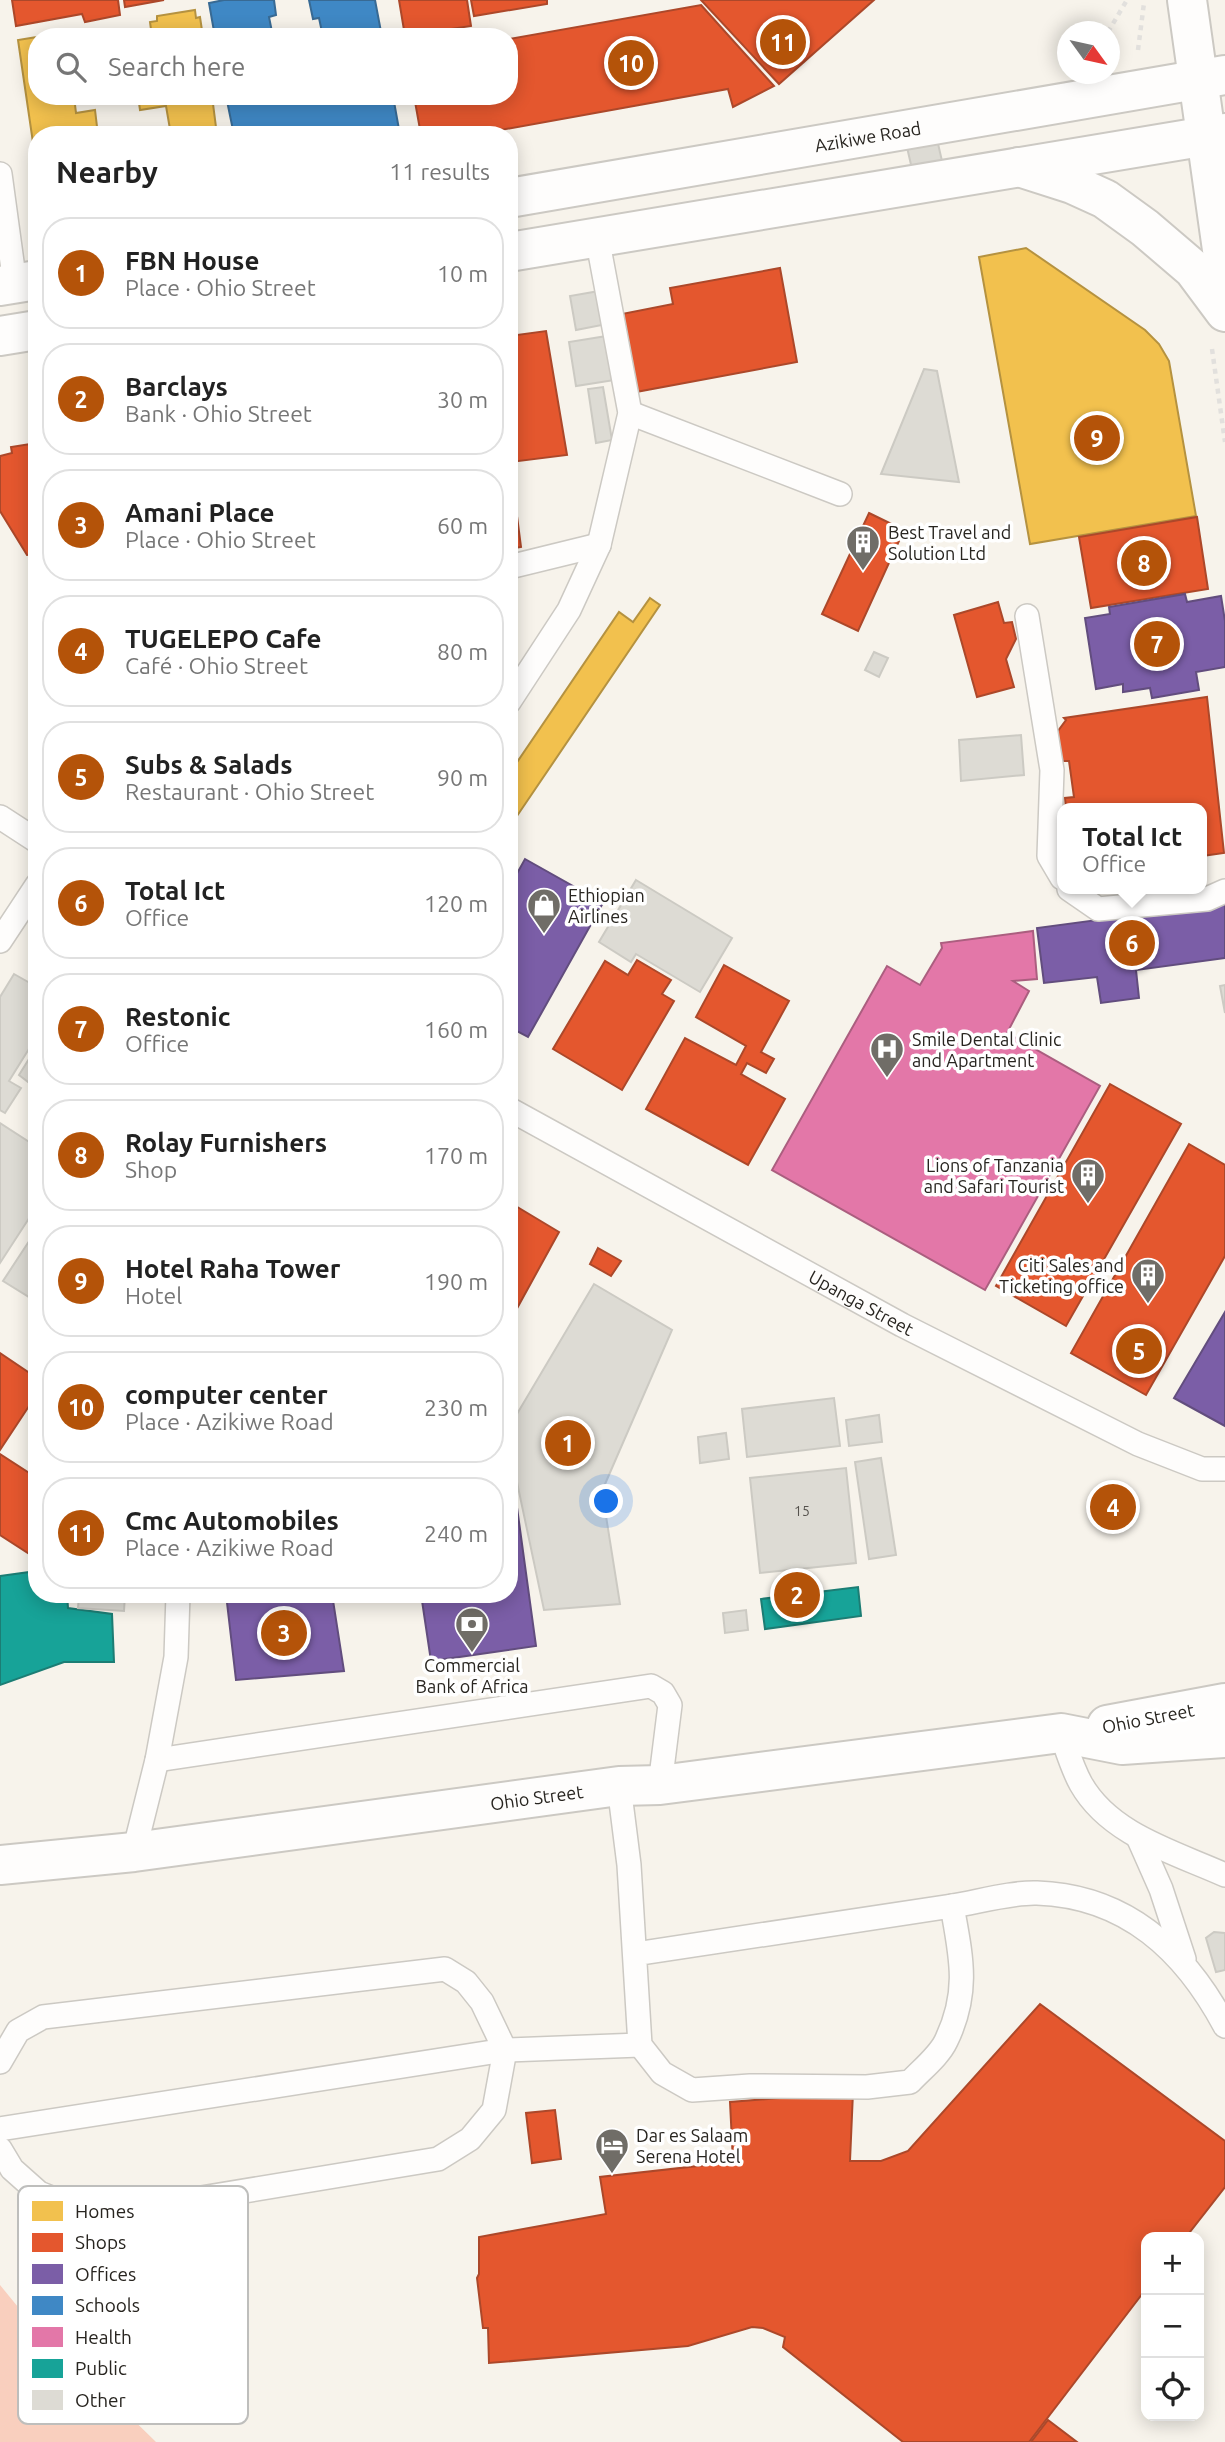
<!DOCTYPE html>
<meta charset="utf-8">
<style>
body{margin:0;font-family:Ubuntu,sans-serif;background:#f6f6f6;color:#222}
.controls{position:absolute;right:21px;bottom:21px;display:grid;overflow:hidden;border-radius:14px;box-shadow:0 4px 18px #0003}
.controls button{width:63px;height:63px;display:grid;place-items:center;padding:0;border:0;border-bottom:2px solid #e0e0e0;background:#fff;color:#222;font:35px sans-serif}
.compass{position:absolute;left:1057px;top:21px;width:63px;height:63px;border-radius:50%;background:#fff;box-shadow:0 4px 18px #0003;rotate:123deg}
.you{position:absolute;left:607px;top:1502px;width:24px;height:24px;margin:-18px;border:5px solid #fff;border-radius:50%;background:#1a73e8;box-shadow:0 0 0 10px #1a73e833}
.badge{display:grid;place-items:center;width:46px;height:46px;border-radius:50%;background:#b45309;color:#fff;font-size:23px;font-weight:700}
.pin{position:absolute;translate:-50% -50%;border:4px solid #fff;box-shadow:0 2px 7px #0006}
.popup{position:absolute;left:1057px;top:803px;width:150px;height:91px;box-sizing:border-box;display:grid;place-content:center;border-radius:14px;background:#fff;filter:drop-shadow(0 2px 5px #0005);font-size:23px;white-space:nowrap;color:#767676}
.popup b{font-size:26px;color:#222}
.popup::after{content:'';position:absolute;left:50%;top:100%;margin-left:-14px;border:14px solid transparent;border-top-color:#fff}
.list{margin:0;padding:0;list-style:none}
h2{display:flex;justify-content:space-between;align-items:center;height:91px;margin:0;padding:0 28px;font-size:30px}
h2 small{font-size:23px;font-weight:400;color:#767676}
.list li{display:grid;grid-template-columns:46px 1fr auto;gap:21px;align-items:center;box-sizing:border-box;height:112px;margin:0 14px 14px;padding:0 14px;border:2px solid #e0e0e0;border-radius:28px}
.list b{display:block;font-size:26px;white-space:nowrap}
.list p{margin:0;font-size:23px;white-space:nowrap;color:#767676}
.list em{font-size:23px;font-style:normal;color:#767676}
.icon{flex:none;width:38px;height:38px;fill:none;stroke:currentColor;stroke-width:2;stroke-linecap:round;stroke-linejoin:round}
.map{position:relative;flex:none;width:1225px;height:2442px;overflow:hidden}
.search{position:absolute;background:#fff;box-shadow:0 4px 18px #0003;left:28px;top:28px;width:490px;height:77px;display:flex;align-items:center;gap:18px;box-sizing:border-box;padding:0 24px;border-radius:28px;color:#767676;font-size:26px}
.panel{position:absolute;background:#fff;box-shadow:0 4px 18px #0003;left:28px;top:126px;width:490px;height:1477px;border-radius:28px}
.map>svg:first-child{display:block}
</style>
<div class="map">
<svg width="1225" height="2442" viewBox="0 0 1225 2442">
<rect width="100%" height="100%" fill="#f7f3eb"/>
<path fill="#f9cfbe" d="M 0,2285 L 18,2307 L 156,2442 L 0,2442 Z"/>
<g fill="#f2c14e" stroke="#b59240" stroke-width="2">
<path d="M 195,10 L 196,18 L 200,17 L 203,37 L 152,37 L 150,22 L 157,21 L 157,16 Z"/>
<path d="M 37,37 L 37,96 L 74,96 L 76,113 L 95,110 L 98,135 L 37,135 L 37,170 L 18,40 Z"/>
<path d="M 138,96 L 212,96 L 217,135 L 171,135 L 166,106 L 140,110 Z"/>
<path d="M 1026,248 L 1145,330 L 1159,344 L 1169,361 L 1196,516 L 1030,544 L 979,257 Z"/>
<path d="M 650,598 L 660,605 L 517,816 L 509,811 L 509,774 L 619,612 L 633,622 Z"/>
</g>
<g fill="#e4572e" stroke="#ac482a" stroke-width="2">
<path d="M 12,0 L 118,0 L 120,15 L 85,22 L 82,14 L 16,26 Z"/>
<path d="M 124,0 L 164,0 L 125,7 Z"/>
<path d="M 399,0 L 467,0 L 471,26 L 405,36 Z"/>
<path d="M 471,0 L 547,0 L 547,4 L 474,16 Z"/>
<path d="M 701,0 L 874,0 L 779,84 Z"/>
<path d="M 701,5 L 774,86 L 733,107 L 728,89 L 473,135 L 421,135 L 414,96 L 509,96 L 509,39 Z"/>
<path d="M 780,268 L 797,362 L 636,392 L 622,314 L 673,304 L 670,288 Z"/>
<path d="M 546,331 L 567,455 L 510,462 L 521,547 L 509,549 L 509,336 Z"/>
<path d="M 37,443 L 37,554 L 27,555 L 0,511 L 0,456 L 12,453 L 11,447 Z"/>
<path d="M 869,513 L 904,530 L 858,631 L 822,614 Z"/>
<path d="M 1197,517 L 1208,589 L 1091,608 L 1079,537 Z"/>
<path d="M 998,602 L 1004,623 L 1012,622 L 1016,639 L 1006,659 L 1014,687 L 977,697 L 954,615 Z"/>
<path d="M 1207,697 L 1224,853 L 1202,856 L 1202,808 L 1066,808 L 1065,798 L 1074,797 L 1069,761 L 1058,761 L 1055,735 L 1066,720 L 1064,718 Z"/>
<path d="M 637,960 L 671,980 L 662,994 L 674,1001 L 622,1090 L 553,1049 L 605,961 L 628,975 Z"/>
<path d="M 724,965 L 789,1001 L 761,1052 L 774,1059 L 766,1073 L 747,1063 L 741,1074 L 785,1099 L 748,1165 L 646,1109 L 685,1038 L 736,1065 L 746,1046 L 696,1017 Z"/>
<path d="M 1110,1084 L 1181,1124 L 1066,1326 L 996,1286 Z"/>
<path d="M 1189,1144 L 1225,1165 L 1225,1256 L 1146,1395 L 1071,1353 Z"/>
<path d="M 509,1202 L 559,1232 L 509,1323 Z"/>
<path d="M 598,1248 L 621,1261 L 611,1276 L 590,1264 Z"/>
<path d="M 0,1353 L 37,1378 L 37,1394 L 0,1450 Z"/>
<path d="M 0,1454 L 37,1478 L 37,1559 L 0,1535 Z"/>
<path d="M 1040,2004 L 1225,2141 L 1225,2187 L 1186,2237 L 1146,2237 L 1146,2289 L 1029,2442 L 903,2442 L 783,2347 L 785,2337 L 763,2328 L 752,2327 L 688,2346 L 489,2363 L 488,2328 L 483,2328 L 477,2278 L 479,2274 L 479,2237 L 606,2214 L 600,2177 L 733,2162 L 730,2102 L 853,2092 L 850,2161 L 881,2161 L 908,2151 Z"/>
<path d="M 555,2110 L 561,2159 L 532,2163 L 526,2113 Z"/>
<path d="M 1048,2420 L 1077,2442 L 1031,2442 Z"/>
</g>
<g fill="#7b5ea7" stroke="#624d7e" stroke-width="2">
<path d="M 1185,594 L 1187,602 L 1221,596 L 1225,621 L 1225,667 L 1196,672 L 1199,690 L 1152,698 L 1150,688 L 1123,692 L 1123,684 L 1096,689 L 1085,618 L 1110,614 L 1109,607 Z"/>
<path d="M 525,859 L 603,903 L 528,1037 L 509,1027 L 509,888 Z"/>
<path d="M 1225,903 L 1225,958 L 1136,970 L 1139,998 L 1101,1003 L 1097,977 L 1044,983 L 1037,928 Z"/>
<path d="M 1225,1312 L 1225,1426 L 1174,1398 Z"/>
<path d="M 509,1449 L 536,1646 L 431,1661 L 421,1594 L 509,1594 Z"/>
<path d="M 226,1594 L 332,1594 L 344,1671 L 236,1680 Z"/>
</g>
<g fill="#3f88c5" stroke="#386a94" stroke-width="2">
<path d="M 224,0 L 274,0 L 276,15 L 269,17 L 273,37 L 215,37 L 209,3 Z"/>
<path d="M 309,0 L 375,0 L 382,37 L 323,37 L 319,18 L 313,19 Z"/>
<path d="M 226,96 L 393,96 L 400,135 L 234,135 Z"/>
</g>
<path fill="#e377a8" stroke="#ab5e7f" stroke-width="2" d="M 1033,931 L 1037,979 L 1013,981 L 1029,991 L 1007,1033 L 1100,1086 L 985,1290 L 772,1170 L 887,966 L 920,985 L 942,948 L 941,943 Z"/>
<g fill="#17a398" stroke="#1c7d74" stroke-width="2">
<path d="M 37,1571 L 37,1594 L 67,1594 L 68,1608 L 112,1614 L 114,1662 L 64,1662 L 0,1685 L 0,1576 Z"/>
<path d="M 858,1587 L 861,1616 L 765,1629 L 761,1599 Z"/>
</g>
<g fill="#dddbd4" stroke="#cccac3" stroke-width="2">
<path d="M 936,135 L 942,161 L 912,169 L 906,143 Z"/>
<path d="M 605,290 L 612,323 L 576,330 L 570,296 Z"/>
<path d="M 613,335 L 621,379 L 576,386 L 569,342 Z"/>
<path d="M 924,369 L 937,371 L 959,482 L 881,474 Z"/>
<path d="M 603,387 L 612,440 L 596,443 L 588,389 Z"/>
<path d="M 874,652 L 888,658 L 879,677 L 865,670 Z"/>
<path d="M 1021,735 L 1024,775 L 961,781 L 959,740 Z"/>
<path d="M 636,880 L 732,938 L 700,992 L 636,954 L 631,962 L 599,942 Z"/>
<path d="M 14,974 L 37,987 L 37,1036 L 9,1081 L 21,1088 L 5,1113 L 0,1110 L 0,997 Z"/>
<path d="M 1225,985 L 1225,1013 L 1220,986 Z"/>
<path d="M 37,1046 L 37,1089 L 19,1075 Z"/>
<path d="M 0,1123 L 37,1147 L 37,1206 L 0,1263 Z"/>
<path d="M 37,1229 L 37,1284 L 29,1297 L 3,1281 Z"/>
<path d="M 594,1284 L 672,1330 L 602,1491 L 620,1604 L 544,1610 L 514,1468 L 514,1419 Z"/>
<path d="M 834,1398 L 840,1446 L 747,1457 L 742,1409 Z"/>
<path d="M 879,1415 L 882,1442 L 849,1446 L 846,1420 Z"/>
<path d="M 726,1433 L 729,1459 L 700,1463 L 698,1437 Z"/>
<path d="M 881,1458 L 896,1555 L 869,1559 L 855,1462 Z"/>
<path d="M 846,1468 L 856,1563 L 760,1573 L 750,1478 Z"/>
<path d="M 79,1594 L 125,1594 L 124,1611 L 78,1608 Z"/>
<path d="M 746,1610 L 748,1630 L 725,1633 L 723,1613 Z"/>
<path d="M 1214,1932 L 1225,1933 L 1225,1970 L 1216,1972 L 1206,1938 Z"/>
</g>
<g fill="none" stroke-linecap="round" stroke-linejoin="round">
<g stroke="#ccc9c3" stroke-width="26">
<g id="lane">
<path d="M 0,174 L 15,284"/>
<path d="M 630,413 L 840,494"/>
<path d="M 509,567 L 599,545"/>
<path d="M 1027,616 L 1052,770 L 1049,856 L 1062,878"/>
<path d="M 509,702 L 569,610 L 599,545 L 630,413 L 597,237"/>
<path d="M 0,817 L 37,841"/>
<path d="M 1069,889 L 1098,909 L 1207,899 L 1225,891"/>
<path d="M 0,941 L 37,885"/>
<path id="s1" d="M 509,1109 L 902,1325 L 1138,1444 L 1202,1469 L 1225,1469"/>
<path d="M 1061,1733 C 1067,1750 1072,1768 1081,1784 C 1110,1835 1174,1852 1225,1875"/>
<path d="M 157,1760 L 651,1686 L 663,1693 L 670,1705 L 660,1785"/>
<path d="M 619,1786 L 629,1865 L 640,2045 L 662,2073 L 692,2090 L 750,2086 L 867,2087 L 910,2082 C 921,2070 939,2056 946,2041 C 970,1992 961,1956 952,1906 L 635,1954"/>
<path d="M 1138,1837 L 1161,1889 L 1184,1959"/>
<path d="M 134,1852 L 157,1760 L 176,1657 L 178,1594"/>
<path d="M 952,1906 C 977,1902 1013,1892 1037,1893 C 1127,1896 1185,1951 1225,2026"/>
<path d="M 0,2062 L 18,2031 L 43,2017 L 445,1969 L 466,1982 L 482,2002 L 505,2050 L 494,2110 L 470,2139 L 438,2159 L 135,2209 L 69,2205 L 39,2193 L 12,2169 L 0,2149"/>
<path d="M 0,2129 L 505,2050 L 640,2045"/>
</g>
</g>
<g stroke="#ccc9c3" stroke-width="42">
<g id="secondary">
<path id="s2" d="M 509,198 L 1225,75"/>
<path d="M 509,252 L 1225,133"/>
<path d="M 0,286 L 37,280"/>
<path d="M 0,336 L 37,330"/>
<path d="M 1107,1725 L 1225,1703"/>
<path id="s3" d="M 0,1865 L 134,1852 L 619,1786 L 660,1785 L 1061,1733 L 1122,1745 L 1225,1738"/>
</g>
</g>
<g stroke="#ccc9c3" stroke-width="42">
<g id="highway">
<path d="M 1187,0 L 1225,271"/>
<path d="M 1019,167 L 1072,184 L 1105,199 L 1145,228 L 1193,269 L 1225,312"/>
</g>
</g>
<g stroke="#e2e0dd" stroke-width="4.5" stroke-dasharray="5 5" stroke-linecap="butt">
<path d="M 1108,32 L 1127,0"/>
<path d="M 1138,50 L 1144,3"/>
<path d="M 1212,349 L 1225,442"/>
</g>
<use href="#lane" stroke="#fefdfc" stroke-width="23"/>
<use href="#secondary" stroke="#fefdfc" stroke-width="38"/>
<use href="#highway" stroke="#fefdfc" stroke-width="38"/>
</g>
<defs>
<g id="building-pin" transform="scale(1.75)"><path d="M0 17L-7.5 6A9.5 9.5 0 1 1 7.5 6Z" fill="#706d67" stroke="#fff"/><path d="M-4-6H4V6H1V3H-1V6H-4ZM-2.5-4.3h1.7v1.8h-1.7ZM.8-4.3h1.7v1.8H.8ZM-2.5-1h1.7V.8h-1.7ZM.8-1h1.7V.8H.8Z" fill="#fff"/></g>
<g id="shop-pin" transform="scale(1.75)"><path d="M0 17L-7.5 6A9.5 9.5 0 1 1 7.5 6Z" fill="#706d67" stroke="#fff"/><path d="M-5-2.5h2.3a2.7 3.5 0 0 1 5.4 0H5L5.5 6h-11ZM-1.5-2.5h3a1.5 2.3 0 0 0-3 0Z" fill="#fff"/></g>
<g id="hospital-pin" transform="scale(1.75)"><path d="M0 17L-7.5 6A9.5 9.5 0 1 1 7.5 6Z" fill="#706d67" stroke="#fff"/><path d="M-5-5h3v3.5h4V-5h3V5h-3V1.5h-4V5h-3Z" fill="#fff"/></g>
<g id="bank-pin" transform="scale(1.75)"><path d="M0 17L-7.5 6A9.5 9.5 0 1 1 7.5 6Z" fill="#706d67" stroke="#fff"/><path d="M-6-4H6V4H-6ZM0-2.3a2.3 2.3 0 1 0 0 4.6a2.3 2.3 0 1 0 0-4.6Z" fill="#fff"/></g>
<g id="hotel-pin" transform="scale(1.75)"><path d="M0 17L-7.5 6A9.5 9.5 0 1 1 7.5 6Z" fill="#706d67" stroke="#fff"/><path d="M-6-4.5h1.5V1H6V5H4.5V3h-9V5H-6ZM-4 0a1.8 1.8 0 1 1 3.6 0ZM.5 0V-2.5h3Q6-2.5 6 0Z" fill="#fff"/></g>
</defs>
<g fill-rule="evenodd">
<use href="#building-pin" x="863" y="542"/>
<use href="#shop-pin" x="544" y="905"/>
<use href="#hospital-pin" x="887" y="1049"/>
<use href="#building-pin" x="1088" y="1175"/>
<use href="#building-pin" x="1148" y="1275"/>
<use href="#bank-pin" x="472" y="1624"/>
<use href="#hotel-pin" x="612" y="2145"/>
</g>
<g text-anchor="middle" dominant-baseline="central" stroke-width="7" stroke-linejoin="round" paint-order="stroke">
<g font-size="14" fill="#55524d">
<text x="802" y="1511">15</text>
</g>
<g font-size="18" fill="#282520" stroke="#fff">
<text stroke="none"><textPath href="#s2" startOffset="364">Azikiwe Road</textPath></text>
<text stroke="none"><textPath href="#s1" startOffset="402">Upanga Street</textPath></text>
<text transform="translate(1148 1718) rotate(-11)">Ohio Street</text>
<text stroke="none"><textPath href="#s3" startOffset="541">Ohio Street</textPath></text>
</g>
<g font-size="18" fill="#282520" stroke="#fff" text-anchor="start">
<text x="888" y="532">Best Travel and<tspan x="888" dy="21">Solution Ltd</tspan></text>
<text x="568" y="895">Ethiopian<tspan x="568" dy="21">Airlines</tspan></text>
<text x="912" y="1039">Smile Dental Clinic<tspan x="912" dy="21">and Apartment</tspan></text>
<text x="1064" y="1165" text-anchor="end">Lions of Tanzania<tspan x="1064" dy="21">and Safari Tourist</tspan></text>
<text x="1124" y="1265" text-anchor="end">Citi Sales and<tspan x="1124" dy="21">Ticketing office</tspan></text>
<text x="472" y="1665" text-anchor="middle">Commercial<tspan x="472" dy="21">Bank of Africa</tspan></text>
<text x="636" y="2135">Dar es Salaam<tspan x="636" dy="21">Serena Hotel</tspan></text>
</g>
</g>
<rect x="18" y="2186" width="230" height="238" rx="10" fill="#fff" stroke="#bebebc" stroke-width="2"/>
<rect x="32" y="2201" width="31" height="20" fill="#f2c14e"/>
<rect x="32" y="2233" width="31" height="19" fill="#e4572e"/>
<rect x="32" y="2264" width="31" height="20" fill="#7b5ea7"/>
<rect x="32" y="2296" width="31" height="19" fill="#3f88c5"/>
<rect x="32" y="2327" width="31" height="20" fill="#e377a8"/>
<rect x="32" y="2359" width="31" height="19" fill="#17a398"/>
<rect x="32" y="2390" width="31" height="20" fill="#dddbd4"/>
<g font-size="19" fill="#282520">
<text x="75" y="2218">Homes</text>
<text x="75" y="2249">Shops</text>
<text x="75" y="2281">Offices</text>
<text x="75" y="2312">Schools</text>
<text x="75" y="2344">Health</text>
<text x="75" y="2375">Public</text>
<text x="75" y="2407">Other</text>
</g>
</svg>
<div class="controls">
<button>+</button>
<button>−</button>
<button><svg class="icon" aria-label="locate" viewBox="0 0 24 24"><circle cx="12" cy="12" r="6"/><path d="M12 2v4M12 18v4M2 12h4M18 12h4"/></svg></button>
</div>
<svg class="compass" viewBox="-18 -18 36 36"><path d="M0-13l5 13h-10z" fill="#e53935"/><path d="M0 13l5-13h-10z" fill="#767676"/></svg>
<div class="you"></div>
<div class="pin badge" style="left:568px;top:1443px">1</div>
<div class="pin badge" style="left:797px;top:1595px">2</div>
<div class="pin badge" style="left:284px;top:1633px">3</div>
<div class="pin badge" style="left:1113px;top:1507px">4</div>
<div class="pin badge" style="left:1139px;top:1351px">5</div>
<div class="pin badge" style="left:1132px;top:943px">6</div>
<div class="popup"><b>Total Ict</b>Office</div>
<div class="pin badge" style="left:1157px;top:644px">7</div>
<div class="pin badge" style="left:1144px;top:563px">8</div>
<div class="pin badge" style="left:1097px;top:438px">9</div>
<div class="pin badge" style="left:631px;top:63px">10</div>
<div class="pin badge" style="left:783px;top:42px">11</div>
<div class="search"><svg class="icon" aria-label="search" viewBox="0 0 24 24"><circle cx="10" cy="10" r="6"/><path d="M15 15l6 6"/></svg>Search here</div>
<section class="panel">
<h2>Nearby<small>11 results</small></h2>
<ul class="list">
<li><span class="badge">1</span><div><b>FBN House</b><p>Place · Ohio Street</p></div><em>10 m</em></li>
<li><span class="badge">2</span><div><b>Barclays</b><p>Bank · Ohio Street</p></div><em>30 m</em></li>
<li><span class="badge">3</span><div><b>Amani Place</b><p>Place · Ohio Street</p></div><em>60 m</em></li>
<li><span class="badge">4</span><div><b>TUGELEPO Cafe</b><p>Café · Ohio Street</p></div><em>80 m</em></li>
<li><span class="badge">5</span><div><b>Subs &amp; Salads</b><p>Restaurant · Ohio Street</p></div><em>90 m</em></li>
<li><span class="badge">6</span><div><b>Total Ict</b><p>Office</p></div><em>120 m</em></li>
<li><span class="badge">7</span><div><b>Restonic</b><p>Office</p></div><em>160 m</em></li>
<li><span class="badge">8</span><div><b>Rolay Furnishers</b><p>Shop</p></div><em>170 m</em></li>
<li><span class="badge">9</span><div><b>Hotel Raha Tower</b><p>Hotel</p></div><em>190 m</em></li>
<li><span class="badge">10</span><div><b>computer center</b><p>Place · Azikiwe Road</p></div><em>230 m</em></li>
<li><span class="badge">11</span><div><b>Cmc Automobiles</b><p>Place · Azikiwe Road</p></div><em>240 m</em></li>
</ul>
</section>
</div>
